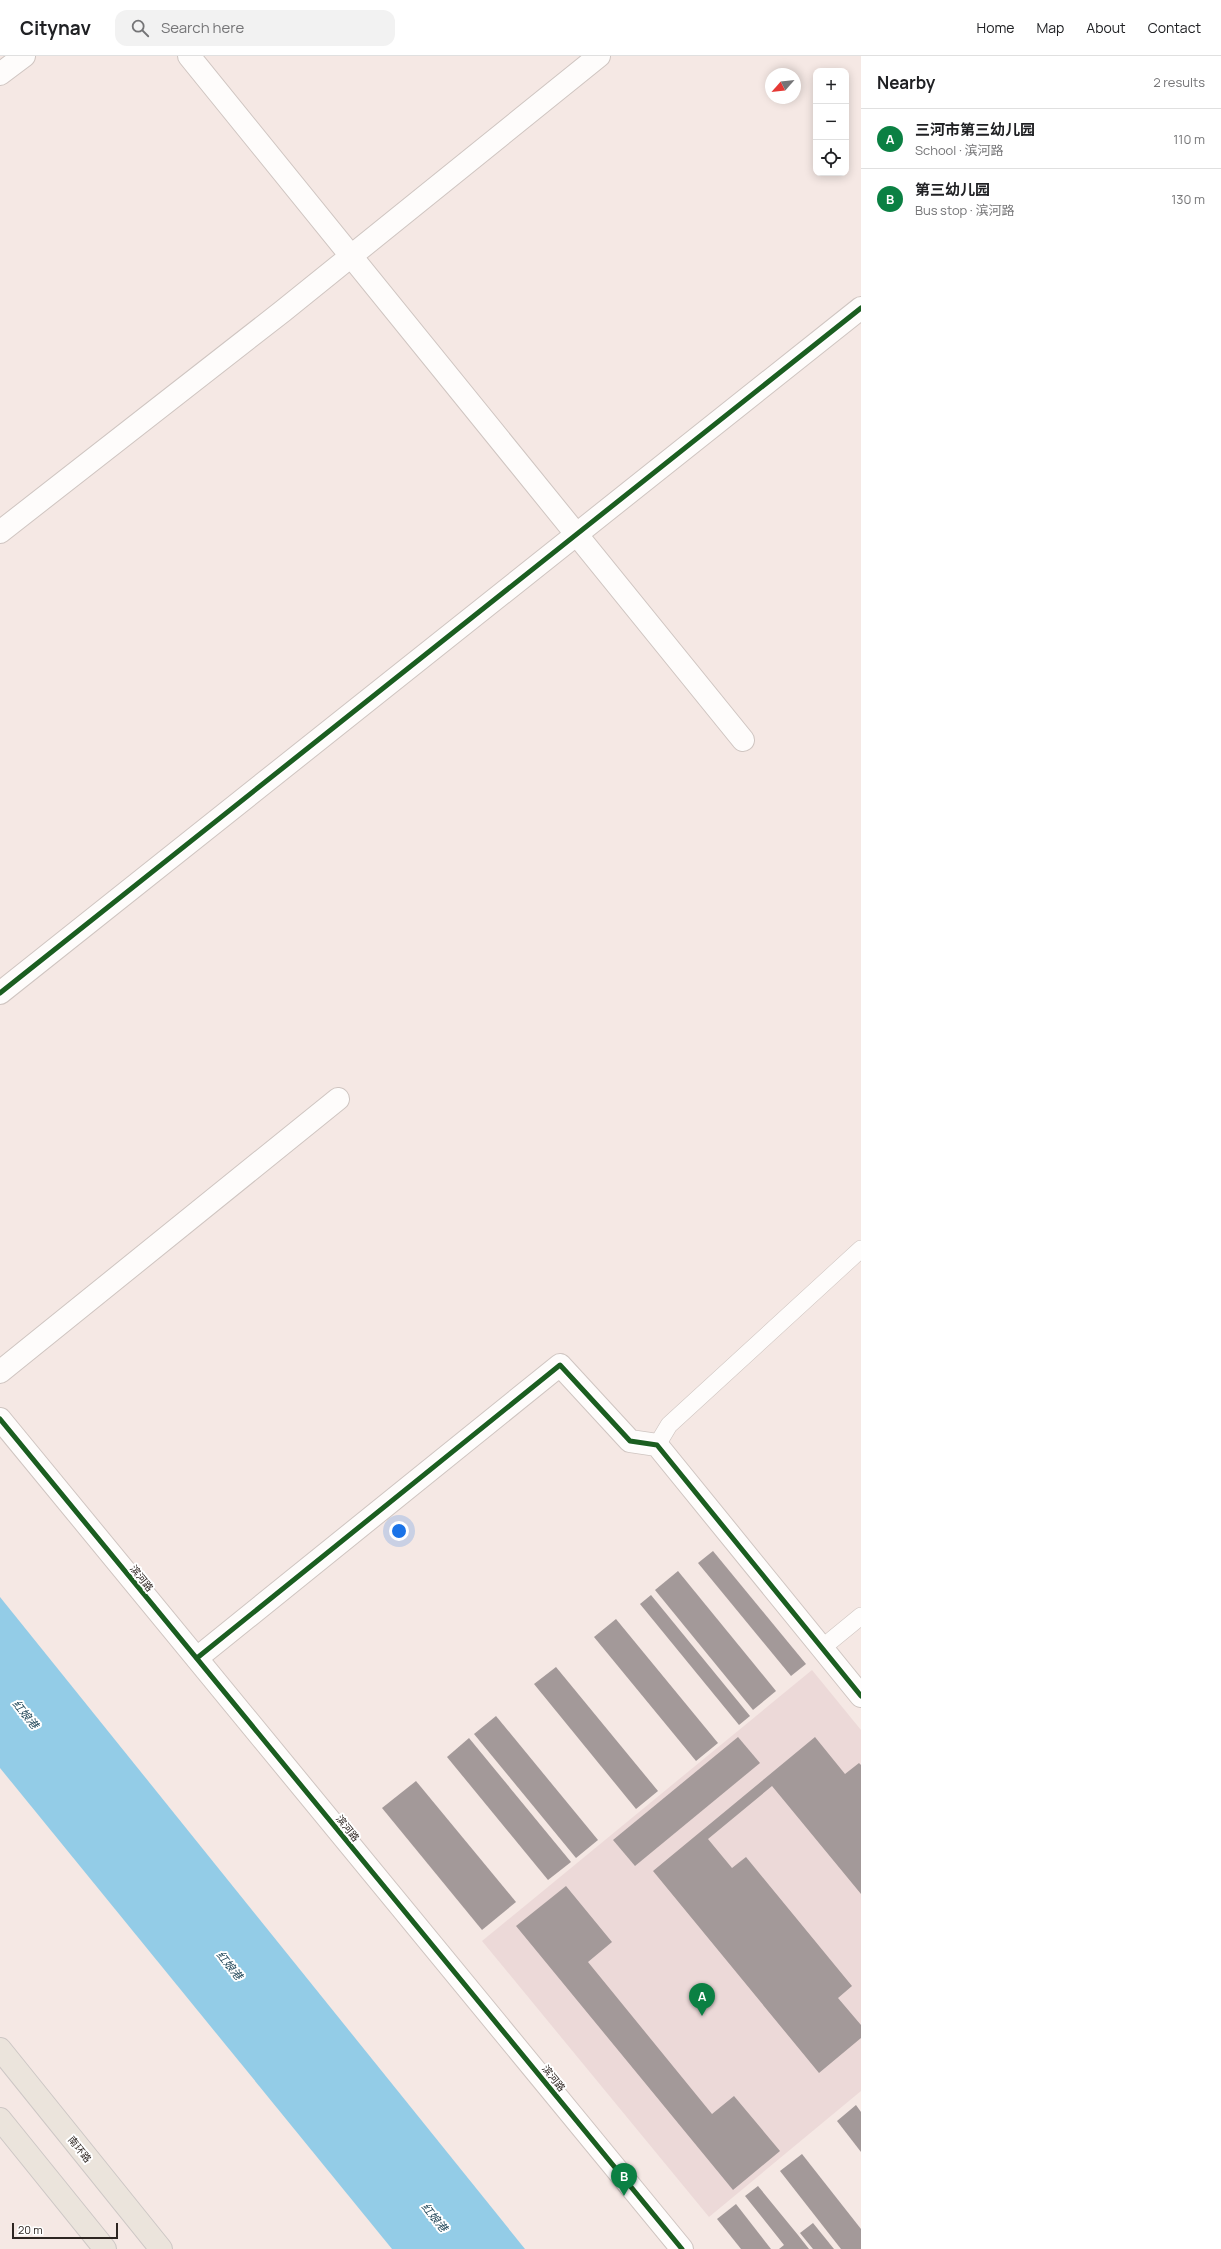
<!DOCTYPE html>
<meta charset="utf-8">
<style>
body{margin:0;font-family:Manrope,"Noto Sans SC",sans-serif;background:#f2f2f2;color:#202124}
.controls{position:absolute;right:12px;top:12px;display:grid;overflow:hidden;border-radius:8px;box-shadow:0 2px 10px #0003}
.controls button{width:36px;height:36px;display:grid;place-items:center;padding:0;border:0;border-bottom:1px solid #e0e0e0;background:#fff;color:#202124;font:20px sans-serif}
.compass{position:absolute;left:765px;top:12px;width:36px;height:36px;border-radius:50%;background:#fff;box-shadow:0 2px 10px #0003;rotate:243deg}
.scale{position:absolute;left:12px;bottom:10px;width:106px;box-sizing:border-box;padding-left:4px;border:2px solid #2d2521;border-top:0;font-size:11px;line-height:14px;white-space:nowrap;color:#2d2521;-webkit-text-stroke:3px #fff;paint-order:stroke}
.you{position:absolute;left:399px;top:1475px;width:14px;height:14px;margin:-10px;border:3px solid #fff;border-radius:50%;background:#1a73e8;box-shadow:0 0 0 6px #1a73e833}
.badge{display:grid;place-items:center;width:26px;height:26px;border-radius:50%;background:#0b8043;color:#fff;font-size:13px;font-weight:700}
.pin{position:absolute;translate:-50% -33px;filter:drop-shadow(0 1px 2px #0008)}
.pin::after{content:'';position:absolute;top:21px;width:14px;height:12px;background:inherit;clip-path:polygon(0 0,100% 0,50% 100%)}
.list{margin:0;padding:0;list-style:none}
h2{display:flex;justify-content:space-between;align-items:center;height:52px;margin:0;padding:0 16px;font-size:17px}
h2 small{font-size:13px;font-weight:400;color:#757577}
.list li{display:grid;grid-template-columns:26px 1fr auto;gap:12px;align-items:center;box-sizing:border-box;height:60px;padding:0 16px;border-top:1px solid #e0e0e0}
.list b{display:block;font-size:15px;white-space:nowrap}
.list p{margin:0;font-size:13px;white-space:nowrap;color:#757577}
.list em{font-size:13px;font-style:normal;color:#757577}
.icon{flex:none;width:22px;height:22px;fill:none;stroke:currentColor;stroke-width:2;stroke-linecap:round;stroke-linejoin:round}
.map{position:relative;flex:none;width:861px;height:2193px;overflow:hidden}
header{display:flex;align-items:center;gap:24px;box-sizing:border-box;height:56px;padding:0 20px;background:#fff;border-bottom:1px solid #e0e0e0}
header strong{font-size:19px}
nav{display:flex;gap:22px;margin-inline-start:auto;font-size:14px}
.search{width:280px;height:36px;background:#f2f2f2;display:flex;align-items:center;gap:10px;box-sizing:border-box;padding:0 14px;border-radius:12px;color:#757577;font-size:15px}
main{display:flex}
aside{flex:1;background:#fff}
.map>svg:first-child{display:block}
</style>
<header>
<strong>Citynav</strong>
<div class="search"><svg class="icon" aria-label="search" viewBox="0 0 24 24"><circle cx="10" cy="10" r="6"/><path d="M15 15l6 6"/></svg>Search here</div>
<nav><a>Home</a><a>Map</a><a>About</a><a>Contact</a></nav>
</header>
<main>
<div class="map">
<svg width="861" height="2193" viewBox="0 0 861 2193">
<rect width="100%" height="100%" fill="#f5e8e4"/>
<path fill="#ecd9d8" d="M 812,1614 L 861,1674 L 861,2035 L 709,2161 L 482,1885 Z"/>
<path fill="#93cce7" d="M 0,1541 L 525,2193 L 392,2193 L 0,1712 Z"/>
<g fill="#a39999">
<path d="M 713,1495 L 806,1608 L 791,1620 L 698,1507 Z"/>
<path d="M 678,1515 L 776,1635 L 753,1654 L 655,1534 Z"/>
<path d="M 651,1539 L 750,1660 L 739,1669 L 640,1548 Z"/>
<path d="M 616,1563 L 718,1687 L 696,1705 L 594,1581 Z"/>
<path d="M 556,1611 L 658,1735 L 636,1753 L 534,1628 Z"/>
<path d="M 496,1660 L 598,1784 L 576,1802 L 474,1678 Z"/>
<path d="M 738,1681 L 760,1707 L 635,1810 L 613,1784 Z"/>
<path d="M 815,1681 L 845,1718 L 859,1707 L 861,1709 L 861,1838 L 772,1730 L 708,1783 L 732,1812 L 746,1801 L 852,1930 L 838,1942 L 861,1969 L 861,1982 L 819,2017 L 653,1815 Z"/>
<path d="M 469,1682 L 571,1806 L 548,1824 L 447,1701 Z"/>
<path d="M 416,1725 L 516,1846 L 482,1874 L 382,1752 Z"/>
<path d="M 566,1830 L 612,1886 L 588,1906 L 712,2058 L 734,2040 L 780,2095 L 733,2134 L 516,1870 Z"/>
<path d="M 856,2049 L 861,2056 L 861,2096 L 837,2065 Z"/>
<path d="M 802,2098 L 861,2173 L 861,2193 L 841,2193 L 780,2115 Z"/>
<path d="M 758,2130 L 798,2179 L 809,2193 L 779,2193 L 784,2189 L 745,2140 Z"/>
<path d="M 736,2148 L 771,2193 L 741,2193 L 717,2163 Z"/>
<path d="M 813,2167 L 834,2193 L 813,2193 L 800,2177 Z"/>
</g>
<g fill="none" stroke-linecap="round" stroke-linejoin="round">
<g stroke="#cfc5c1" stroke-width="18">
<g id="service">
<path d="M 657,1389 L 669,1369 L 861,1193"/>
<path d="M 822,1592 L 861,1560"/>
</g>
</g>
<g stroke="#cfc5c1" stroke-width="24">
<g id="minor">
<path d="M 189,0 L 743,684"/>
<path d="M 0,18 L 24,0"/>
<path d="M 0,476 L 283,255 L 599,0"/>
<path d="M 0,937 L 861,252"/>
<path d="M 0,1316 L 338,1043"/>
<path d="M 0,1363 L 682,2193"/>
<path d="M 197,1602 L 560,1309 L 630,1385 L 657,1389 L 861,1640"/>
</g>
</g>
<g stroke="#cdc7c5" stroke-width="24">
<g id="primary">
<path d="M 0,1993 L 161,2193"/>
<path d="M 0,2063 L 105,2193"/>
</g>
</g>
<use href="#service" stroke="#fefcfb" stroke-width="17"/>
<use href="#minor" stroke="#fefcfb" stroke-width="22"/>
<use href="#primary" stroke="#ebe4dc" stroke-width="22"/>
<g stroke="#fff" stroke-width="8">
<g id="cycleway">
<path d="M 0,937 L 861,252"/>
<path d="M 0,1363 L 682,2193"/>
<path d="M 197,1602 L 560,1309 L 630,1385 L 657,1389 L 861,1640"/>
</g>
</g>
<use href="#cycleway" stroke="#1b5e20" stroke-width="5"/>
</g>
<g text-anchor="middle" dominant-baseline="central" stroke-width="4" stroke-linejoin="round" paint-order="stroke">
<g font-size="10" fill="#2d2521" stroke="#fff">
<text transform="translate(142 1522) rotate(51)">滨河路</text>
<text transform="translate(348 1772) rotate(51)">滨河路</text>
<text transform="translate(554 2022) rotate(51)">滨河路</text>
<text transform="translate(80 2093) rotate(51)">南环路</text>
</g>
<g font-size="11" font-style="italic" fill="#1e4456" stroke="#fff">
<text transform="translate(26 1658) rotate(51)">红娘港</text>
<text transform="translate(230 1909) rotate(51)">红娘港</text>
<text transform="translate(435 2161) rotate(51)">红娘港</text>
</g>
</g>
</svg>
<div class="controls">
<button>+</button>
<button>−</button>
<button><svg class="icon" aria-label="locate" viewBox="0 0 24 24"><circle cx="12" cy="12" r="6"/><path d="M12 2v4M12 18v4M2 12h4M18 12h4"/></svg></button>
</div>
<svg class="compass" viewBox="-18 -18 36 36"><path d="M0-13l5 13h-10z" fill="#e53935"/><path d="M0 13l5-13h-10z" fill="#757577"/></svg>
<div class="scale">20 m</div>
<div class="you"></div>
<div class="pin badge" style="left:702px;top:1960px">A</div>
<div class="pin badge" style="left:624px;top:2140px">B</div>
</div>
<aside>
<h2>Nearby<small>2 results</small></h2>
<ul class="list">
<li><span class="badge">A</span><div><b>三河市第三幼儿园</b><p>School · 滨河路</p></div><em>110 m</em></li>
<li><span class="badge">B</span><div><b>第三幼儿园</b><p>Bus stop · 滨河路</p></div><em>130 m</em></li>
</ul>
</aside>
</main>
